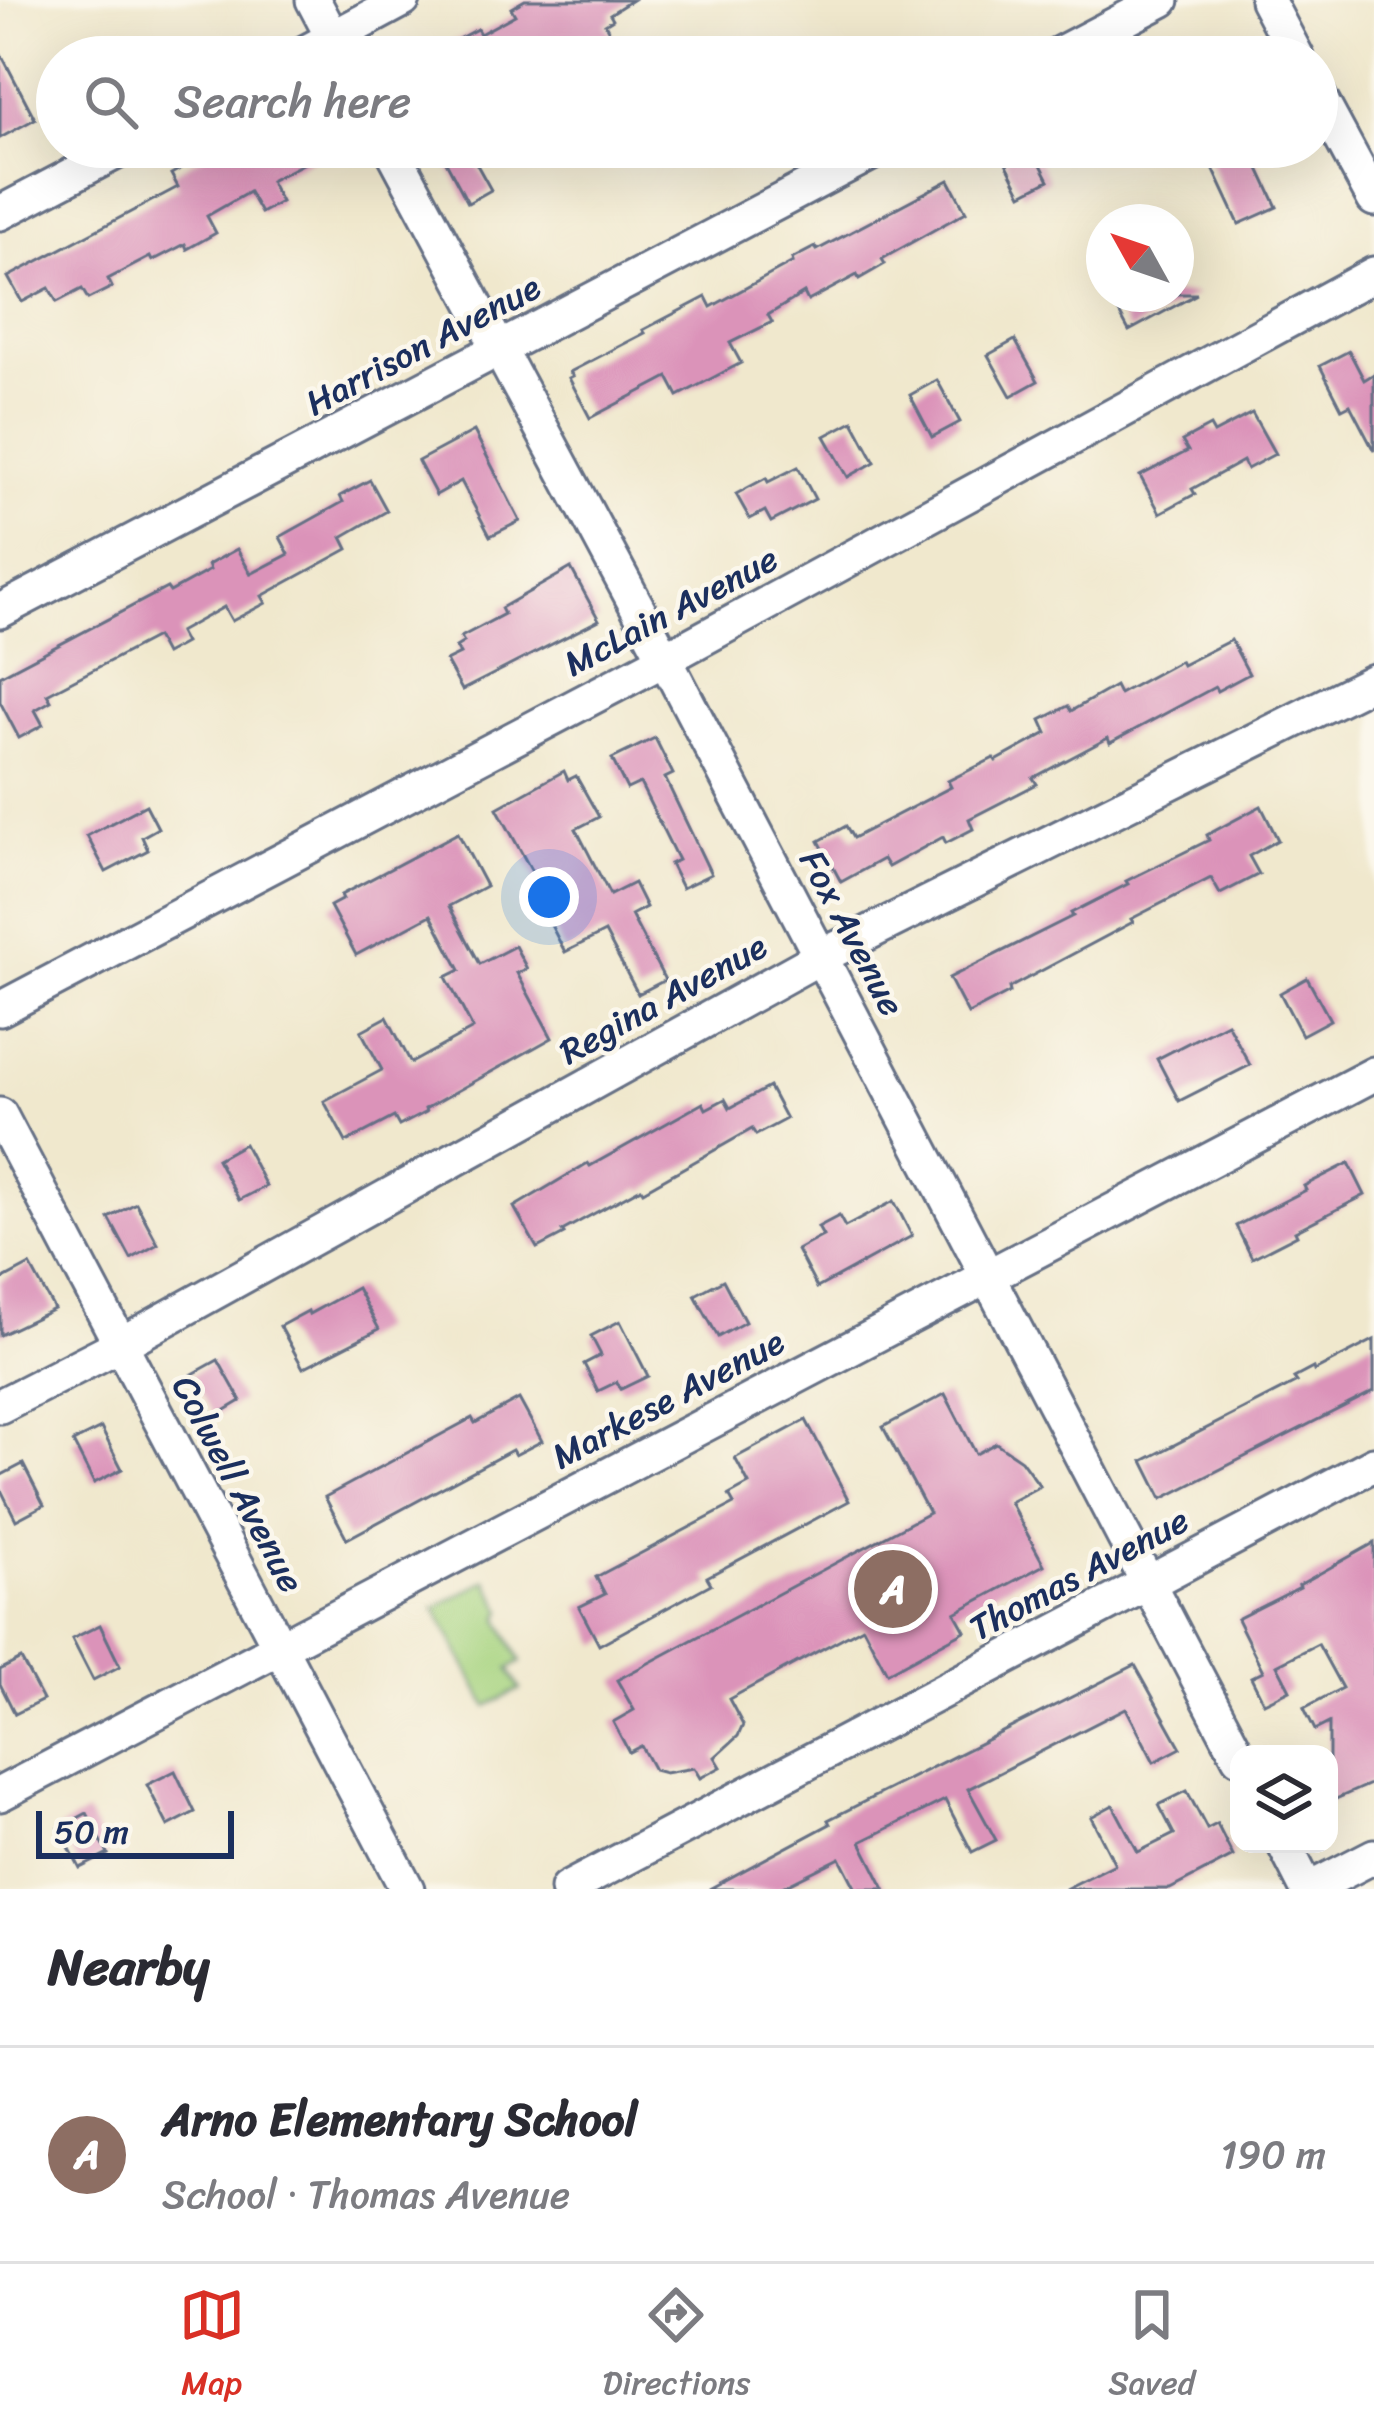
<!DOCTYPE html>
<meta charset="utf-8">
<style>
body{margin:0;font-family:Sriracha,sans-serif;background:#f2f2f3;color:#2b2b33}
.controls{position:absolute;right:36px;bottom:36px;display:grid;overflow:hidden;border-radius:24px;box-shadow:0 12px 48px #0002}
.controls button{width:108px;height:108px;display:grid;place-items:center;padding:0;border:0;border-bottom:3px solid #e1e1e2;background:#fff;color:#2b2b33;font:60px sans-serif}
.compass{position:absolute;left:1086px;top:204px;width:108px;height:108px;border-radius:50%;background:#fff;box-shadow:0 12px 48px #0002;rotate:310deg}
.scale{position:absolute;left:36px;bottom:30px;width:198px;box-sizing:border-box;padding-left:12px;border:6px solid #1b2f5e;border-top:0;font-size:33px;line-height:42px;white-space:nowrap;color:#1b2f5e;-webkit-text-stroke:9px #fbf7ec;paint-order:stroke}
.you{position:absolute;left:549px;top:897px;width:42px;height:42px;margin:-30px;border:9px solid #fff;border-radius:50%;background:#1a73e8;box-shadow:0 0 0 18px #1a73e833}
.badge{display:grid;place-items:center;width:78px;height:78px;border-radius:50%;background:#d93025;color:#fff;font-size:39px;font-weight:700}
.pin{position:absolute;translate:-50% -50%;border:6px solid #fff;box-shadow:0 3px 12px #0006}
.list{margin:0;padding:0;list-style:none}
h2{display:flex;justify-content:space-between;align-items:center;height:156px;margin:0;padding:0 48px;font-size:51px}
h2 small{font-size:39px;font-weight:400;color:#7c7c81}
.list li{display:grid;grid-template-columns:78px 1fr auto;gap:36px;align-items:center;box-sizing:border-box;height:216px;padding:0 48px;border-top:3px solid #e1e1e2}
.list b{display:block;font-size:45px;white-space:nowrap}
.list p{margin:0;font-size:39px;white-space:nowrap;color:#7c7c81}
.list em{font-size:39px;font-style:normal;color:#7c7c81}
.icon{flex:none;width:66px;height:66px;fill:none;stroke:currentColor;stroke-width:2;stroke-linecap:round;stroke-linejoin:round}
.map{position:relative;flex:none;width:1374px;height:1889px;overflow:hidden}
.search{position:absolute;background:#fff;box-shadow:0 12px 48px #0002;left:36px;right:36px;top:36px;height:132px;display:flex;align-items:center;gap:30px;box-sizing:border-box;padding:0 42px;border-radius:66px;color:#7c7c81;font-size:45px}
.sheet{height:372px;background:#fff}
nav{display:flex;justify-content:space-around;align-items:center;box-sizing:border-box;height:168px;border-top:3px solid #e1e1e2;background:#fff;font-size:33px;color:#7c7c81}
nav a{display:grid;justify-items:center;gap:6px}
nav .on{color:#d93025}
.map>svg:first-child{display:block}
</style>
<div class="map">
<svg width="1374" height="1889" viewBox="0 0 1374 1889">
<rect width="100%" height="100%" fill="#fbf7ec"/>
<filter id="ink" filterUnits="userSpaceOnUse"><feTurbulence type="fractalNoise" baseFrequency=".00833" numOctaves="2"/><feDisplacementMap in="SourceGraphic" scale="24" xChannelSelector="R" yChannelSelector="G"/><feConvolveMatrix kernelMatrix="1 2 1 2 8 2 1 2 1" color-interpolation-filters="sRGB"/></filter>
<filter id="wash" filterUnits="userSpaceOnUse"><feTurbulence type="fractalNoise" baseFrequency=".004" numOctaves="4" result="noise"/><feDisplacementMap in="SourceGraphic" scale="48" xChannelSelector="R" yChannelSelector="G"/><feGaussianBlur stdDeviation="2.7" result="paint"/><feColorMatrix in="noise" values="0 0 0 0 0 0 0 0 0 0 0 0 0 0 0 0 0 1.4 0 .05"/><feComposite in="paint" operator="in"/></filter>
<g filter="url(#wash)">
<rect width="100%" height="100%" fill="#f0e8cd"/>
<path fill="#a8d481" stroke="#628270" stroke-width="3" d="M 487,1580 L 503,1610 L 499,1619 L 521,1662 L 509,1669 L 520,1689 L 487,1706 L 435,1608 Z"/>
<g id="blocks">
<g fill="#db93b9">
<path d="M 525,0 L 632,0 L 610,14 L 613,19 L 605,24 L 623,57 L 593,57 L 581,36 L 541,57 L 424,57 L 477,29 L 480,34 L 515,15 L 511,8 Z"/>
<path d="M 0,52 L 35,119 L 0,138 Z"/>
<path d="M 220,147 L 336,147 L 270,181 L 281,202 L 261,213 L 249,192 L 207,216 L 216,233 L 187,249 L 185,244 L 152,261 L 150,257 L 108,279 L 112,287 L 88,299 L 82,289 L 57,302 L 49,288 L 22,302 L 8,277 L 178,187 L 171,174 Z"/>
<path d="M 438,147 L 467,147 L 491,190 L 468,203 Z"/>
<path d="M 1003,147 L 1032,147 L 1049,180 L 1022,194 L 1004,159 L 1008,157 Z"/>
<path d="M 1203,147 L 1249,147 L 1277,207 L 1239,224 Z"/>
<path d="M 949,180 L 966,212 L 882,259 L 885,264 L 859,279 L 857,275 L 808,301 L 804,293 L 768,315 L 772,322 L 730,343 L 741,363 L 678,396 L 668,377 L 590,418 L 569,378 L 573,376 L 570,372 L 645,333 L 643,330 L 706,297 L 711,307 L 793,262 L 792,259 L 815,247 L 817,250 Z"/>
<path d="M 1109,294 L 1197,294 L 1129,331 Z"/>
<path d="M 1015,340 L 1038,381 L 1011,396 L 988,355 Z"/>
<path d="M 1349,351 L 1364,380 L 1374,374 L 1374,451 L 1350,405 L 1342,409 L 1320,366 Z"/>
<path d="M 937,380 L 960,422 L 932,437 L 910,395 Z"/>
<path d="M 1252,413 L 1275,454 L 1247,469 L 1243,461 L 1192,489 L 1195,494 L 1160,513 L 1140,476 L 1188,451 L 1182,441 L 1210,426 L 1214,433 Z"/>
<path d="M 853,421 L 875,462 L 848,477 L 825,436 Z"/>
<path d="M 474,431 L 520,521 L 490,536 L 461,481 L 436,495 L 418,461 Z"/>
<path d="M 798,467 L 815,499 L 771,522 L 765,511 L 750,519 L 736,494 L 766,478 L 768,482 Z"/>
<path d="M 370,480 L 387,511 L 342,537 L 348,549 L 262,596 L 266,603 L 232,621 L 224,607 L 179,632 L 185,643 L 165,654 L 156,637 L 47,694 L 51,701 L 35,710 L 43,725 L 19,738 L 0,702 L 0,676 L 167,588 L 170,592 L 210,570 L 208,565 L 237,549 L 251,574 L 289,554 L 280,537 L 343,502 L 340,496 Z"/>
<path d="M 571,568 L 599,620 L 462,690 L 446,661 L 460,654 L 456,647 L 464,642 L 461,637 L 504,614 L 501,608 Z"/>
<path d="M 1231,640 L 1249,674 L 1217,691 L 1215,687 L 1110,743 L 1108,738 L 1033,778 L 1037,784 L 969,819 L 973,829 L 946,843 L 943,837 L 888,867 L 883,859 L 841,882 L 819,841 L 846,826 L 853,838 L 951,787 L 948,781 L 994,758 L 996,761 L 1047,733 L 1041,720 L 1068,706 L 1071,711 L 1115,686 L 1119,694 L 1180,661 L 1182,665 Z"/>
<path d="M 655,738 L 673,774 L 665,778 L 711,874 L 682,888 L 670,864 L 678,860 L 640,783 L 627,789 L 612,759 Z"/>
<path d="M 564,771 L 568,780 L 576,776 L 599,817 L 576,829 L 610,895 L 634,883 L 646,907 L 631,915 L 665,980 L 638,994 L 605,932 L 565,952 L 530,885 L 537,881 L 497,808 Z"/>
<path d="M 146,805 L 158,828 L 142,837 L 148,850 L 106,872 L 87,836 Z"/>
<path d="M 1261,806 L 1278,840 L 1249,856 L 1259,874 L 1220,894 L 1211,878 L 1131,919 L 1133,922 L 1009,988 L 1010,992 L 968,1014 L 949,978 L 1073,916 L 1071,913 L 1128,884 L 1126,881 L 1209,840 L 1207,835 Z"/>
<path d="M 458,833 L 486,886 L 449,906 L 480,964 L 515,946 L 527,969 L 517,973 L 552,1038 L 425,1109 L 426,1112 L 399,1126 L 394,1117 L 346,1142 L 324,1101 L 382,1070 L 361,1031 L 387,1017 L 411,1063 L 473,1029 L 446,977 L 460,970 L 431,915 L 356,955 L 330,906 L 343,899 L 341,895 Z"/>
<path d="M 1307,978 L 1330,1020 L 1302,1035 L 1280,993 Z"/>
<path d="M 1227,1023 L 1250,1065 L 1179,1101 L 1157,1059 Z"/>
<path d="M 769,1087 L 786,1119 L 756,1135 L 752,1129 L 643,1191 L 641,1188 L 562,1231 L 564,1234 L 537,1248 L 514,1207 L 588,1163 L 590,1166 L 703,1103 L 706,1109 L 725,1099 L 730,1108 Z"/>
<path d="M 244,1144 L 266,1186 L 239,1200 L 217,1159 Z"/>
<path d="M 1349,1163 L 1365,1195 L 1295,1231 L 1297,1235 L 1252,1258 L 1236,1226 L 1306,1190 L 1304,1186 Z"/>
<path d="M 894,1201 L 912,1236 L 817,1288 L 797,1250 L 823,1236 L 818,1227 L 839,1216 L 845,1227 Z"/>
<path d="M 136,1203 L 158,1244 L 131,1259 L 109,1218 Z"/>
<path d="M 30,1265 L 54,1309 L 0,1335 L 0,1281 Z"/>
<path d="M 723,1280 L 745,1322 L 718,1337 L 695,1295 Z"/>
<path d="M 357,1288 L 379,1329 L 303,1368 L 280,1326 L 308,1311 L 309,1314 Z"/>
<path d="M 620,1321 L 648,1376 L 621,1389 L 617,1382 L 598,1391 L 584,1364 L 601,1355 L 591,1336 Z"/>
<path d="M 1374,1340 L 1374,1391 L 1162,1499 L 1143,1461 L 1297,1382 L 1294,1378 L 1313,1368 L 1314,1371 Z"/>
<path d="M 218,1360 L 241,1401 L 214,1417 L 191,1375 Z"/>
<path d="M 945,1394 L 976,1454 L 996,1443 L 1021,1460 L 1040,1486 L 1010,1502 L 1044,1565 L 955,1613 L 965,1631 L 887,1673 L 863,1627 L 729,1699 L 743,1725 L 738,1736 L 715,1757 L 721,1767 L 700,1778 L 694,1768 L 665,1773 L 654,1770 L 641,1746 L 629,1752 L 613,1722 L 634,1710 L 617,1680 L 929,1513 L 883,1427 Z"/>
<path d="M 519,1399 L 542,1441 L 515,1455 L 512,1450 L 347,1539 L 325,1497 L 472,1418 L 475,1423 Z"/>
<path d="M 806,1420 L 849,1501 L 707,1577 L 711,1584 L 599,1645 L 579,1607 L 605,1594 L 596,1577 L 734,1504 L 729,1495 L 749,1484 L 735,1458 Z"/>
<path d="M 101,1428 L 122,1469 L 94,1483 L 73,1442 Z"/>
<path d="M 23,1464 L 44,1505 L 16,1520 L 0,1488 L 0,1476 Z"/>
<path d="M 1374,1543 L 1374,1782 L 1329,1802 L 1329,1723 L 1315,1730 L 1304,1708 L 1342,1688 L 1318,1644 L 1277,1665 L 1290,1690 L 1264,1703 L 1251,1677 L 1263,1671 L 1237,1619 L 1300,1587 L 1299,1585 Z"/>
<path d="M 100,1625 L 120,1666 L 93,1680 L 72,1639 Z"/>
<path d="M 21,1659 L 43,1700 L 15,1714 L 0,1684 L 0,1670 Z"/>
<path d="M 1135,1665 L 1181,1748 L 1154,1762 L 1126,1708 L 968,1789 L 996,1840 L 972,1852 L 945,1800 L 861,1842 L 885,1889 L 856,1889 L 840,1858 L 778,1889 L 709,1889 L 830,1824 L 828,1820 Z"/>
<path d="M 175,1771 L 195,1812 L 168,1826 L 147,1785 Z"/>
<path d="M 1187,1791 L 1207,1829 L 1217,1824 L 1233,1856 L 1170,1889 L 1065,1889 L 1115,1864 L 1091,1817 L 1113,1805 L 1138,1852 L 1174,1834 L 1159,1805 Z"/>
<path d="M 87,1813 L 108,1854 L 80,1868 L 59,1828 Z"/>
</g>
</g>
</g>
<g filter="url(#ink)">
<use href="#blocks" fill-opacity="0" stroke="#667085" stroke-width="3"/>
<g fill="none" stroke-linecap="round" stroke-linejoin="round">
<g stroke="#667085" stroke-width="39">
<g id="minor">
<path d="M 313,0 L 343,57"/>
<path d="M 1267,0 L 1297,57"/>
<path d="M 297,57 L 403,0"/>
<path d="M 1053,57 L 1162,0"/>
<path d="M 1317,93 L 1374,199"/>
<path d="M 391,147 L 665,659 L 1239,1757"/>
<path d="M 0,213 L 126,147"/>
<path d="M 0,611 L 883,147"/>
<path d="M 0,1009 L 665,659 L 1374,274"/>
<path d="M 0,1115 L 407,1889"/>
<path d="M 0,1406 L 119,1345 L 820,957 L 1374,681"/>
<path d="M 0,1794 L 1374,1074"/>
<path d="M 1284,1844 L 1307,1889"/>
<path d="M 567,1889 L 1374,1464"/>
<path d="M 1310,1889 L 1374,1856"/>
</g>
</g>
<use href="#minor" stroke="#fff" stroke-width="33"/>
</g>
</g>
<g text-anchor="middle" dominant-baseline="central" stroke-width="9" stroke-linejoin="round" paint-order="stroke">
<g font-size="36" fill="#1b2f5e" stroke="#fbf7ec">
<text transform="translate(423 345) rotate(-28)">Harrison Avenue</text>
<text transform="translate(671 611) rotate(-28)">McLain Avenue</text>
<text transform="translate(852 933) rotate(62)">Fox Avenue</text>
<text transform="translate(663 999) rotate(-29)">Regina Avenue</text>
<text transform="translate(668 1399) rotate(-28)">Markese Avenue</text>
<text transform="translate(238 1484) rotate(62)">Colwell Avenue</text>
<text transform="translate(1079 1574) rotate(-28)">Thomas Avenue</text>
</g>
</g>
</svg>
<div class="controls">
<button><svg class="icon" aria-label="layers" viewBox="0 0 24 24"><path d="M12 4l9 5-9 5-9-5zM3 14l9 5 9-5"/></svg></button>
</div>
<svg class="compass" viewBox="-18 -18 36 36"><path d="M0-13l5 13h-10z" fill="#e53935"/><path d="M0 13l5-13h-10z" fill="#7c7c81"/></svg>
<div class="scale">50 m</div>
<div class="you"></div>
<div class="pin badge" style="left:893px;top:1589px;background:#8d6e63">A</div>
<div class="search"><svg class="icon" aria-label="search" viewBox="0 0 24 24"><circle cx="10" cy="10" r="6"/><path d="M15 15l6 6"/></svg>Search here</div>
</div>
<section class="sheet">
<h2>Nearby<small></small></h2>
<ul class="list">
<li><span class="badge" style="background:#8d6e63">A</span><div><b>Arno Elementary School</b><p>School · Thomas Avenue</p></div><em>190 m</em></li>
</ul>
</section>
<nav>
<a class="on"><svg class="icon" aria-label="map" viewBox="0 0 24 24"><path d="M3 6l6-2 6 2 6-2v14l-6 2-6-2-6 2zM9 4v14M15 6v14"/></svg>Map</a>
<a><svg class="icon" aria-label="directions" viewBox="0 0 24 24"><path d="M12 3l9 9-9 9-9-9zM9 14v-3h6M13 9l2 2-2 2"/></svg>Directions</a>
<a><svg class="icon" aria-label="saved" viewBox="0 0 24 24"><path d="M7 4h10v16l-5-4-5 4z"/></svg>Saved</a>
</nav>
